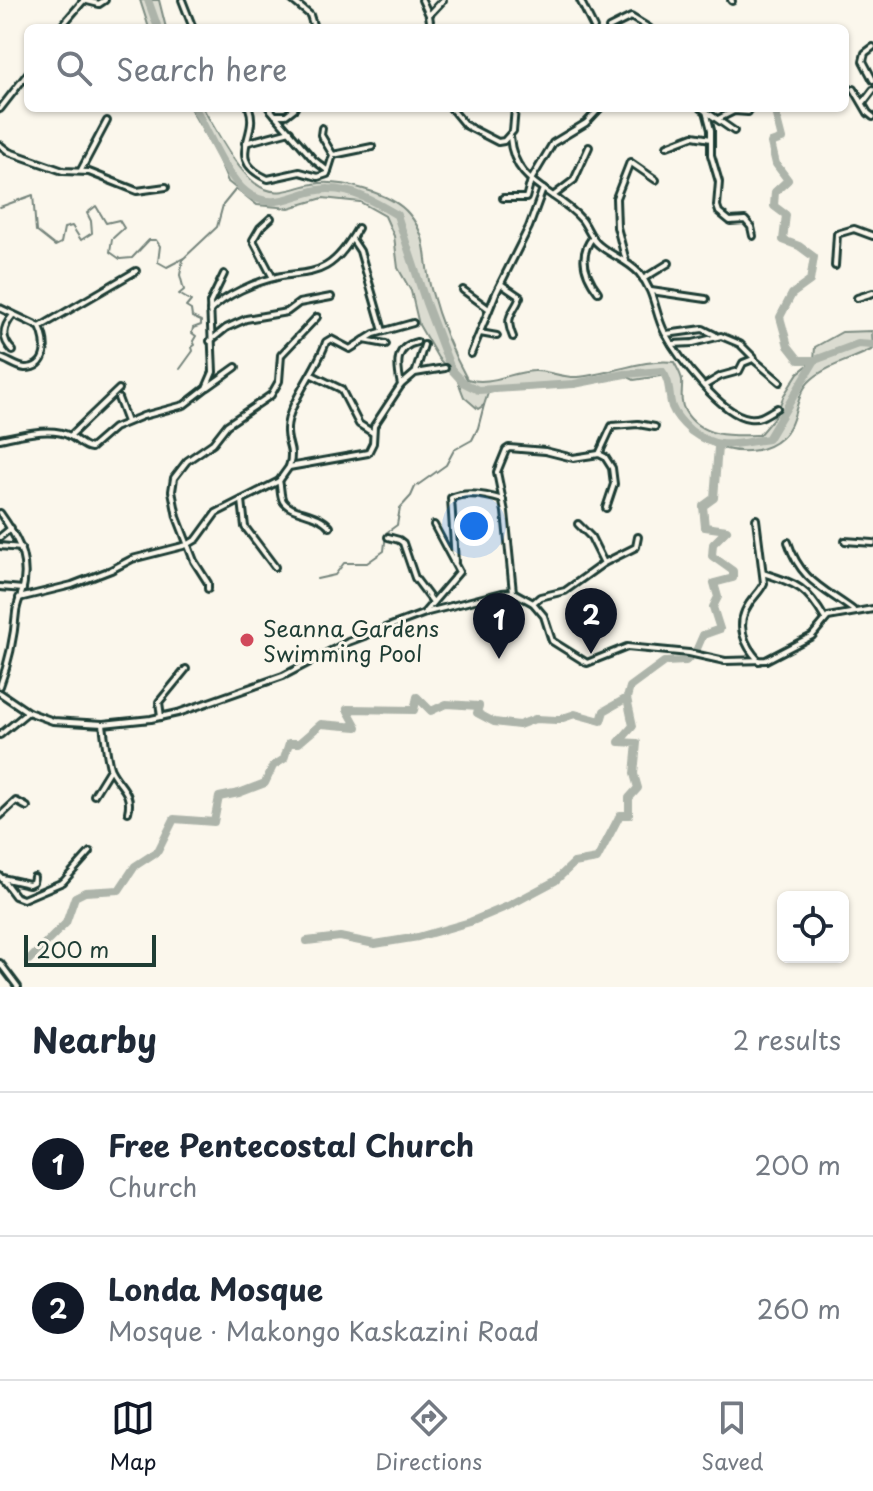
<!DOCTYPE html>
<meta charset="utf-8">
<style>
body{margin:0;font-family:"Playpen Sans",sans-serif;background:#f6f6f7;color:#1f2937}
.controls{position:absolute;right:24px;bottom:24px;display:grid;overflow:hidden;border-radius:12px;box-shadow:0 2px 6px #0004}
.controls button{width:72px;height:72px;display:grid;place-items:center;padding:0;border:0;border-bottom:2px solid #e0e1e3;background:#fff;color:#1f2937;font:40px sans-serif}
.scale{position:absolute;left:24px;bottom:20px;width:132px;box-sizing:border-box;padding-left:8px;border:4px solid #1f3d34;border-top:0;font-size:22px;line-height:28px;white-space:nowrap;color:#1f3d34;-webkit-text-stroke:6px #fbf7ec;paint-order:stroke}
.you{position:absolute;left:474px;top:526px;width:28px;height:28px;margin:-20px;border:6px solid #fff;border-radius:50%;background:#1a73e8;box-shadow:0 0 0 12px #1a73e833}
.badge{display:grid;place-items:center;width:52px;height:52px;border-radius:50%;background:#111827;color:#fff;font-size:26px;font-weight:700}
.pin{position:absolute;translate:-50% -66px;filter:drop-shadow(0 2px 4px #0008)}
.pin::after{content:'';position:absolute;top:42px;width:28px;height:24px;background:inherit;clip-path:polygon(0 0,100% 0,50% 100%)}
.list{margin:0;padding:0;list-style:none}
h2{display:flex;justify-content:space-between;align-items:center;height:104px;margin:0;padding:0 32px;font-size:34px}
h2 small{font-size:26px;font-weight:400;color:#747a83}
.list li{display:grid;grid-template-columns:52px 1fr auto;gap:24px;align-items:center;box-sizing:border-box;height:144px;padding:0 32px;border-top:2px solid #e0e1e3}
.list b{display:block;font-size:30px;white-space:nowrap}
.list p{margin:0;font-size:26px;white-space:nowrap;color:#747a83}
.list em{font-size:26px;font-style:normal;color:#747a83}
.icon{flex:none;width:44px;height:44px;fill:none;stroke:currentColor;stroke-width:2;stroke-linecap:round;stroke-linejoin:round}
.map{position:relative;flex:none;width:873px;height:987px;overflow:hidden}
.search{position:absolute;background:#fff;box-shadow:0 2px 6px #0004;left:24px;right:24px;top:24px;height:88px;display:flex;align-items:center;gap:20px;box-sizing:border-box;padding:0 28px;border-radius:12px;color:#747a83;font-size:30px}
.sheet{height:392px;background:#fff}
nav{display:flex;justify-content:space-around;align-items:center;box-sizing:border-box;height:112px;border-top:2px solid #e0e1e3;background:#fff;font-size:22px;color:#747a83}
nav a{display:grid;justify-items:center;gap:4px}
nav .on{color:#111827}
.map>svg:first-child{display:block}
</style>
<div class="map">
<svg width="873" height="987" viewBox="0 0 873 987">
<rect width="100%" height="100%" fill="#fbf7ec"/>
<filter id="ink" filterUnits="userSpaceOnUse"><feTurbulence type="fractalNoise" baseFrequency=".0125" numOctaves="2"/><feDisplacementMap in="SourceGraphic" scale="16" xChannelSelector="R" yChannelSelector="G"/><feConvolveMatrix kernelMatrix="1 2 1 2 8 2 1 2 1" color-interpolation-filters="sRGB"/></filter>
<g filter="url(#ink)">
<g fill="#dbdcd1" stroke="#7d8c82" stroke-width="2">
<path d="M 140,0 L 159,0 L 166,28 L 149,28 Z"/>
<path d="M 190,108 L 203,108 C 216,130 241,180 265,189 C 282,196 298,186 313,184 C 339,179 392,193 409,214 C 430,239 423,261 431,289 C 439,319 452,352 467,379 C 491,386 510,372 534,371 C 548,370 562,378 577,377 C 609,375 643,358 674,362 C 677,368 681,374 682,380 C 683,390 679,401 685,411 C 701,438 732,436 759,435 L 776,415 L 784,395 L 798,373 L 814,360 L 815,347 L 842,332 L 872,331 L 873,349 C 854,359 828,365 812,379 C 793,395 799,423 781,438 C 751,466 690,446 674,412 C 669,402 670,386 667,375 L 634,380 L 622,374 L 576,385 L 543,385 L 532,389 L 518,387 L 488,393 L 484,405 L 478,409 L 464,397 L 457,379 L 438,358 L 419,325 L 411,291 L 398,268 L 394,236 L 385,216 L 360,202 L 323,198 L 289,208 L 257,205 L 228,182 L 217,156 Z"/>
</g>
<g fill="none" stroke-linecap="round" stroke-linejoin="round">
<g stroke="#74847b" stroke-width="2">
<path d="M 0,207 L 33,195 L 36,231 L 55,246 L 61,243 L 64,228 L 72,226 L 81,240 L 92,233 L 91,221 L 87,213 L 96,206 L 106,223 L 119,220 L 124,228 L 112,239 L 110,252 L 120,259 L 132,258 L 149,240 L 156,240 L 160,246 L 158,262 L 167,267 L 184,258 L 217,227 L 223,205 L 236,189 L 244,191"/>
<path d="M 180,369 L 193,351 L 192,347 L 195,345 L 193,341 L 196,336 L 192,333 L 193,328 L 201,325 L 201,321 L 192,317 L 191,310 L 186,307 L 191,301 L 179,294 L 184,290 L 180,275 L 183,260"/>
<path d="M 317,579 L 335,575 L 344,563 L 367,563 L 384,551 L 386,533 L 397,525 L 400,508 L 411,496 L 415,487 L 446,465 L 454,450 L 472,440 L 478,428 L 484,405"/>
</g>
<g stroke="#adb4aa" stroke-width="8">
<path d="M 148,0 L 158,28"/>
<path d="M 195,108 C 207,130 227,178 246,192 C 276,215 300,188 329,189 C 354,189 377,203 397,215 L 426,303 L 451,369 L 464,383 L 478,390 L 574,384 L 625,374 L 662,371 C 671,382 668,394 672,407 C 676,417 683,424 691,431 C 719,452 736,443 768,439 L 815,360 L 858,344 L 873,345"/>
<path d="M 774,108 L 782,139 L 771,143 L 776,164 L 788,180 L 775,192 L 774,206 L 786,215 L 783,240 L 799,246 L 814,257 L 810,281 L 792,294 L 780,317 L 788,346 L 799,360 L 815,360"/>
<path d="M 307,941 L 340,937 L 375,944 L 418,937 L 470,922 L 508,906 L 555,881 L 574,863 L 597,859 L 620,815 L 629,815 L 629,798 L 638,788 L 634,774 L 637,743 L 619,742 L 633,726 L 627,698 L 630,687 L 664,662 L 686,661 L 696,651 L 703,635 L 720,629 L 713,607 L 718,597 L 714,583 L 733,578 L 733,571 L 712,556 L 713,544 L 727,530 L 705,527 L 703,506 L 714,498 L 718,447"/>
<path d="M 29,960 L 66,923 L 75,897 L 85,892 L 119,890 L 135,866 L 158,851 L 174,819 L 214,822 L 219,797 L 239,793 L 265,783 L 273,766 L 284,759 L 289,743 L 299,743 L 321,724 L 357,727 L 347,709 L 414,710 L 417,697 L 431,711 L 446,704 L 479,706 L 477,713 L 494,722 L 519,725 L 535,719 L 557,720 L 575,714 L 601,721 L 604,711 L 627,698"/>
</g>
<g stroke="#1f3d34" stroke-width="10">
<g id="minor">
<path d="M 83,0 L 99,4 L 105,0"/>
<path d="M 182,0 L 193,28"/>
<path d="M 292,0 L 310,15 L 314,28"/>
<path d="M 422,0 L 429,15"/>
<path d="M 580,0 L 594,28"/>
<path d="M 731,0 L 732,1"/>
<path d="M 60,28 L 84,0"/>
<path d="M 431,28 L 429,15 L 443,0"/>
<path d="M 609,28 L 631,17 L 649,28"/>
<path d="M 873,47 L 865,53 L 863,61 L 873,80"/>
<path d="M 854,89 L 868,113 L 873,117"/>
<path d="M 863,103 L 873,90"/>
<path d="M 249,108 C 260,136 223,159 268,179 L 300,172 L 318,177 L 327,174 L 333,155 L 321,135 L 322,128"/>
<path d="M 269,108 L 314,160 L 328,171"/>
<path d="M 451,108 L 465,125 L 498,142 L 504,141 L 513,131 L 515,108"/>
<path d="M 701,108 L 734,131"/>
<path d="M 0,109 L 28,73"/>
<path d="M 706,111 L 711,130 L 711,155 L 719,182 L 717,206 L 719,212 L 730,221 L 745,220 L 751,227 L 753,236"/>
<path d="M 275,115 L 286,115 L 295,108"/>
<path d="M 718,119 L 734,111 L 748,112"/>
<path d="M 510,137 C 514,186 554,188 582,220 C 588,228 591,239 599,245 C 612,256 627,260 639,273 C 656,293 654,312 665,333 C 678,357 721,415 749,418 C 760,420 768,413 777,408"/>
<path d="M 245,143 L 290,131"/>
<path d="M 0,145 L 9,152 L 63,171 L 89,172 L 137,191 L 166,187"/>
<path d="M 667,146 L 693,136 L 711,139"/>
<path d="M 333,155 L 372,147"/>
<path d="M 81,170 L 107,121"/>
<path d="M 553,196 L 574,180 L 589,147"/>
<path d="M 503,198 L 526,198 L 531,180 L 553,143 L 586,123 L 600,108"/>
<path d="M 271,218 L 260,228 L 253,240 L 273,278"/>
<path d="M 593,237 C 578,255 585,275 598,292"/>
<path d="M 352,239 L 360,251 L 383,331"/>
<path d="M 626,261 L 617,227 L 616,198 L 630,162 L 656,180"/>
<path d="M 835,266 L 837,234 L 854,229 L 873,236"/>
<path d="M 643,279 L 669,263"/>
<path d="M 501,284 L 520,297 C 513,315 504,315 513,337"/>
<path d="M 463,290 L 489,309"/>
<path d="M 651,291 L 706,299"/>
<path d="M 857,298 L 873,293"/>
<path d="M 0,308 L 40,327 L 136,271"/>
<path d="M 210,311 C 225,295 255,282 277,277 C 293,273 311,275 326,266 C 340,258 350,242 358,228"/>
<path d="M 13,315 C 2,328 1,339 13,351"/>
<path d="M 480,333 L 497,336"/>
<path d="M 666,334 L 703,329 L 715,335"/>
<path d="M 364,340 L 386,344"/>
<path d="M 210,341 L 226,328 L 246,319 L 287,312 L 299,303 L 331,297"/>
<path d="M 672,344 L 693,343 L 721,336 L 740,344 L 754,358"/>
<path d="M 471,354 L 496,293 L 529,227 L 543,189"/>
<path d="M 0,358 C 8,360 16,367 25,368 C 49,368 47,342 40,327"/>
<path d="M 416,371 L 424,345"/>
<path d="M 312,375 L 341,389 L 359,424 L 373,433"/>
<path d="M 401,385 L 415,373 L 445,368"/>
<path d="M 704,386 L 721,376 L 739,371 L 743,363 L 753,359 L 780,382"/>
<path d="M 208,387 L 236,367"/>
<path d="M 118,398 L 127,422"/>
<path d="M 70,436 L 119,389"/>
<path d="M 0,439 C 20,435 51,426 70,436 C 78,440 82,447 91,448 L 114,428 L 143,416 L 184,405 L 206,388 L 213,372 L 210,303 L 224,274"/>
<path d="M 599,454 L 612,426 L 638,424 L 655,427"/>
<path d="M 289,467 C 295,449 286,444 287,429 C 287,405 318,368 326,342 L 331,339 L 350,349 L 374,334 L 413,323"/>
<path d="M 279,481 C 281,487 280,496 283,501 C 291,514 317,511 330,527"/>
<path d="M 242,500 L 245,527 L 275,567"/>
<path d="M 0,513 C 15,534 28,555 24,582 C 23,593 17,602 16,612 C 14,637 9,662 0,686"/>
<path d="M 756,519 L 764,583 C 760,592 754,596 749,604 C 735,624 744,645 759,661"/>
<path d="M 578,524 L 591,537 L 604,563"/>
<path d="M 0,537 L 11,528"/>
<path d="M 388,537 L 399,540 L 403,543 L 415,578 L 433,602"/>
<path d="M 845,541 L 873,543"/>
<path d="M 788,542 C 800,580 823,588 853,610"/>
<path d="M 0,546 L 21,548"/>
<path d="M 455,562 L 451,498 C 466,491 487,495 503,500"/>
<path d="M 763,573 C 797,584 807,587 825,619"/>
<path d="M 0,587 L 23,589"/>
<path d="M 208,589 L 208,583 L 194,561 L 177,517 L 172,491 L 174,478 L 187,461 L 213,443 L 227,425 L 271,395 L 279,381 L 281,355 L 317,317"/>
<path d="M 513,592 L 505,512 L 497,472 L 506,450 L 509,448 L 545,451 L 573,458 L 599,454 L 605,457 L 612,468 L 614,484 L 606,508"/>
<path d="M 19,598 L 72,585 L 111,570 L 132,559 L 187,545 L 197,539 L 216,513 L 279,481 L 289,467 L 368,453 L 373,443 L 374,426 L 401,385 C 397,366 394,347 417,342"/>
<path d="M 533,603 L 540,597 L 565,591 L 604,563 L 636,547 L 638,537"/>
<path d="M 424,613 L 459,572 L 434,525"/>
<path d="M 0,693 L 28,712 L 53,721 L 103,724 L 151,719 L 178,713 L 283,676 L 348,642 L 428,612 L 502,593 L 513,592 L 533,603 L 544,616 L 552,641 L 587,663 L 627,647 L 689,653 L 725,661 L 766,660 L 812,636 L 828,617 L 873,609"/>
<path d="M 161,717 L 159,702 L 186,669"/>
<path d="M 103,724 C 104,732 108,765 111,770 C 119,786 133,792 128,812"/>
<path d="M 0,735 L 28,712"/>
<path d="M 94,795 L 110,769"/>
<path d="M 0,816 L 16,801 L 27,807"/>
<path d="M 0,876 L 15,896 L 23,899 L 63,882 L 90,852"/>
<path d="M 2,878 L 29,884 L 33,882 L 34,877"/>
<path d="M 0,963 L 18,987"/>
</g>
</g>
<use href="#minor" stroke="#fbf7ec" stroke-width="4"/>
</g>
</g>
<circle fill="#d1495b" stroke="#fbf7ec" stroke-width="3" cx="247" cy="640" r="8"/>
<g text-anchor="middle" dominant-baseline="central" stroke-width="6" stroke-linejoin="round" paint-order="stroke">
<g font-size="22" fill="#1f3d34" stroke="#fbf7ec" text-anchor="start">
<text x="263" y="627">Seanna Gardens<tspan x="263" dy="25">Swimming Pool</tspan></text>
</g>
</g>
</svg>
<div class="controls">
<button><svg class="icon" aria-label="locate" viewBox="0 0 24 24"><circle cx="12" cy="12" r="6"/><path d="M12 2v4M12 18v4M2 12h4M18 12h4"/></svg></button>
</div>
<div class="scale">200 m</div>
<div class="you"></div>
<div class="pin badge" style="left:499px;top:659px">1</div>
<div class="pin badge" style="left:591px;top:654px">2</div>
<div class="search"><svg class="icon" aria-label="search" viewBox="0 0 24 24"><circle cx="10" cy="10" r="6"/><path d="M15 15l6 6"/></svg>Search here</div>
</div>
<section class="sheet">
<h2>Nearby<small>2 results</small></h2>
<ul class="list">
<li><span class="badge">1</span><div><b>Free Pentecostal Church</b><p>Church</p></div><em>200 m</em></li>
<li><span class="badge">2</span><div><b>Londa Mosque</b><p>Mosque · Makongo Kaskazini Road</p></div><em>260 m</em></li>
</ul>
</section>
<nav>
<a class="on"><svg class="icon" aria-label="map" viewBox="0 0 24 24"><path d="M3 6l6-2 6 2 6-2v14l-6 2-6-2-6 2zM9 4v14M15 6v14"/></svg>Map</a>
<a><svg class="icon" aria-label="directions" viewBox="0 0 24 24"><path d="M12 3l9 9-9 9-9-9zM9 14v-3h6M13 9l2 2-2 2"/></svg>Directions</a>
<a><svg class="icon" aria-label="saved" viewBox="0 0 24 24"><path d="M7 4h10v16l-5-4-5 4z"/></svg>Saved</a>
</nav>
